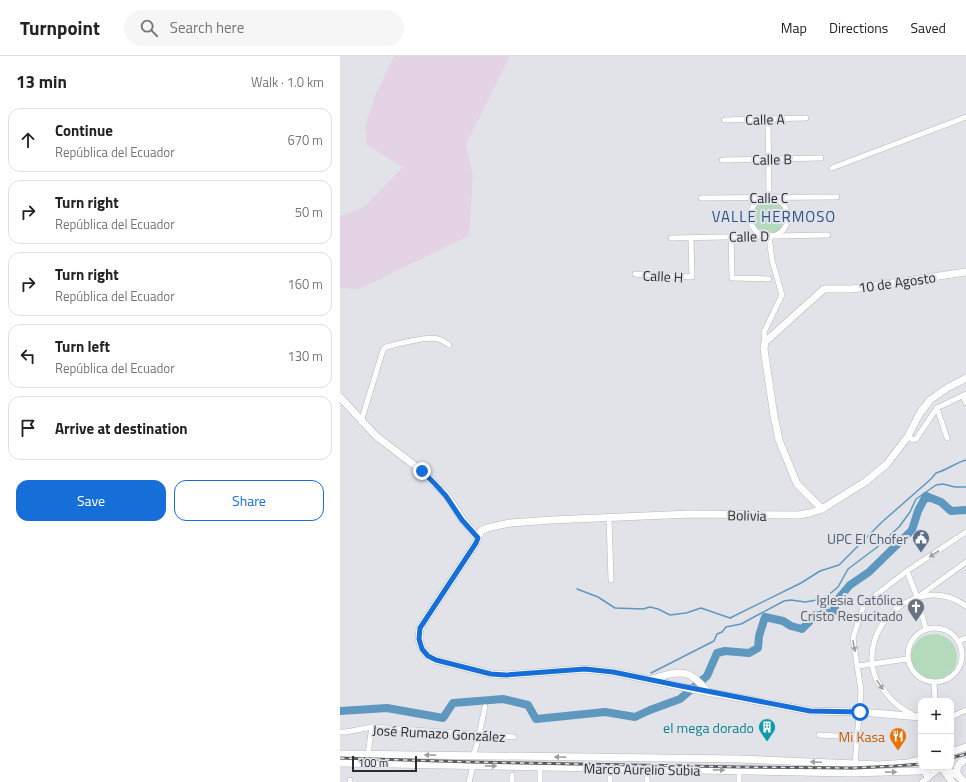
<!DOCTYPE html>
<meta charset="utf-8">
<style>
body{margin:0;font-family:"Titillium Web",sans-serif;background:#f6f6f6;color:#222}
.controls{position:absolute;right:12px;bottom:12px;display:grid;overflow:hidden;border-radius:8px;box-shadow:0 4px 16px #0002}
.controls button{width:36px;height:36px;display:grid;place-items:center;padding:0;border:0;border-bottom:1px solid #e0e0e0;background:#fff;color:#222;font:20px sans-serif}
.scale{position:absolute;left:12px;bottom:10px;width:65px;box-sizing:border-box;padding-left:4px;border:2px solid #2b2c2e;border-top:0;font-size:11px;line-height:14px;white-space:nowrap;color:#2b2c2e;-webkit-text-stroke:3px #e1e3e9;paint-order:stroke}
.stop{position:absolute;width:12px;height:12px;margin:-9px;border:3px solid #166ed8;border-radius:50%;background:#fff}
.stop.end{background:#166ed8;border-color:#fff;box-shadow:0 1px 4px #0008}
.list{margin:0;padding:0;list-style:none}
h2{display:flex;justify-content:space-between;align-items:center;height:52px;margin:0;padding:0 16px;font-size:17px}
h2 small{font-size:13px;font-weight:400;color:#767676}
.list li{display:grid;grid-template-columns:26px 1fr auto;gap:12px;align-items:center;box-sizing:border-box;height:64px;margin:0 8px 8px;padding:0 8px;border:1px solid #e0e0e0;border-radius:12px}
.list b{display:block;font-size:15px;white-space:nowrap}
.list p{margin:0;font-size:13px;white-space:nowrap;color:#767676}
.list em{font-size:13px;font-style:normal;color:#767676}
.actions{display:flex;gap:8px;padding:12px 16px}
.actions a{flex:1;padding:9px 0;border:1px solid #166ed8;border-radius:12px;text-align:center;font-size:14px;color:#166ed8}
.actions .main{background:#166ed8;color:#fff}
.icon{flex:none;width:22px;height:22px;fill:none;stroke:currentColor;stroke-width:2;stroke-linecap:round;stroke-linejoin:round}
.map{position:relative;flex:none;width:626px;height:726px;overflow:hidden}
header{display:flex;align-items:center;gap:24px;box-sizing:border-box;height:56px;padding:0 20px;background:#fff;border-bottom:1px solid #e0e0e0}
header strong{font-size:19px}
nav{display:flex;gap:22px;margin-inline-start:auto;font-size:14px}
.search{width:280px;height:36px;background:#f6f6f6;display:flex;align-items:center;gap:10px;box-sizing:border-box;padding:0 14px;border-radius:22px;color:#767676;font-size:15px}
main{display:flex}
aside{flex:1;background:#fff}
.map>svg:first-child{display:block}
</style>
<header>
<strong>Turnpoint</strong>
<div class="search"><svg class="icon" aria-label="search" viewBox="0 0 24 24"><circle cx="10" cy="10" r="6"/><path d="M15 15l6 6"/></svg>Search here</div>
<nav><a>Map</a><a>Directions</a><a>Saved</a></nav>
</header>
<main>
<aside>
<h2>13 min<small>Walk · 1.0 km</small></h2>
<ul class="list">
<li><svg class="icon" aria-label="ahead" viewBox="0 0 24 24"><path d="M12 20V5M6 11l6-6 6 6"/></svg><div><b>Continue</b><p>República del Ecuador</p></div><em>670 m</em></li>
<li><svg class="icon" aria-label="right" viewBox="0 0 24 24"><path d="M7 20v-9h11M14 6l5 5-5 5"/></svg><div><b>Turn right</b><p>República del Ecuador</p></div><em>50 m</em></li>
<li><svg class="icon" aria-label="right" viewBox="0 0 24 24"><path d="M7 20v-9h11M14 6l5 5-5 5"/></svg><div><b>Turn right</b><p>República del Ecuador</p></div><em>160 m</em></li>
<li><svg class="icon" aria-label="left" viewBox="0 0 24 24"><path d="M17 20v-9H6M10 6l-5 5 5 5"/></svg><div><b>Turn left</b><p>República del Ecuador</p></div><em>130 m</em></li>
<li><svg class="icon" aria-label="arrive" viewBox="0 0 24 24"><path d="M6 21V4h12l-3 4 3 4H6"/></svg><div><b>Arrive at destination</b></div></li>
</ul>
<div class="actions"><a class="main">Save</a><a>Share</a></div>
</aside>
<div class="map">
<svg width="626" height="726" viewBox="0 0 626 726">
<rect width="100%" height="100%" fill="#e1e3e9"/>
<path fill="#e4d3e5" d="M 54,0 L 170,0 L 126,89 L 133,119 L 129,180 L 19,233 L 0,232 L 0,160 L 24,151 L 63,111 L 27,89 L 25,71 L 34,42 Z"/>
<g fill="#b4dabb">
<circle cx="429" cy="161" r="16"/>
<circle cx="594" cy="601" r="23"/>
</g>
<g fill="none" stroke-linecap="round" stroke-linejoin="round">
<g stroke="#5f98be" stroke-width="1.5">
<path d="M 237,533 L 258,541 L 275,552 L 303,553 L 310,551 L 318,553 L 330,559 L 346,557 L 361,552 L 390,562 L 461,527 L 480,515 L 499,509 L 542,466 L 591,423 L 596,417 C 607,414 615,407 626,404"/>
<path d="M 311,617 L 374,585 L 377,578 L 382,576 L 386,571 L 401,568 L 444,545 L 451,544 L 465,546 L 477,544 L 487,540 L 498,531 L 508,513 L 536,492 L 559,471 L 570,456 L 576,443 L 596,429 L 603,428 L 615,431 L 626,431"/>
</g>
<path stroke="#5f98be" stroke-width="8" d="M 0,655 L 47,652 L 103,662 L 113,647 L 163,643 L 188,649 L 196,663 L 265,656 L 295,661 L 310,654 L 340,643 L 367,620 L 377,597 L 385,595 L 409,597 L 418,592 L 419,580 L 425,561 L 443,565 L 451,570 L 462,573 L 475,560 L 493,556 L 498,543 L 510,529 L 529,516 L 572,474 L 578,455 L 586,440 L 601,446 L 611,455 L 626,454"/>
<g stroke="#b5b7bd" stroke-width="6">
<g id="street">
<path d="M 428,63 L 429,142"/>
<path d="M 384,64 L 466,62"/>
<path d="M 382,104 L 481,102"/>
<path d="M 492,112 L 626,61"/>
<path d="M 361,142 L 497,141"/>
<circle cx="429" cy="161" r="19"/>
<path d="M 391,180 L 392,222 L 429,223"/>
<path d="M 331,182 L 488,179"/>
<path d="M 295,218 L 352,221 L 351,182"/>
<path d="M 425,286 L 424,276 L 442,239 L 432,204 L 429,180"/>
<path d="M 623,340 L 626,347"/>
<path d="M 597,352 L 607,382"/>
<path d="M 21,366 L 43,294 L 46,291 C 56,288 89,280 98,283 C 103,284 106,287 109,289"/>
<path d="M 568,380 L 573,384 L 576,383 L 597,352 L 626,338"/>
<path d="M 269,462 L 271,524"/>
<path d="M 567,515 L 577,541 L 586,573"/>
<path d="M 578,541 L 626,506"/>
<circle cx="595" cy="599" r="27"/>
<path d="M 618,585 L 626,582"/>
<path d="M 518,610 L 567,603"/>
<path d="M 594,627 L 595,645"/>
<path d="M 573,659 C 559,651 553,647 543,633 C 541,630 538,627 536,623 C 515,570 579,515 626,550"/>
<path d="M 611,661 L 626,654"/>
<path d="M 0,676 L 6,676 L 32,671 L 174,681"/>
<path d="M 479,679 L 517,681"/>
<path d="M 28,698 L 32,671"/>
<path d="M 133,700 L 137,688 L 145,651"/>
<path d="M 515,708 L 521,635 L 513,582 L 524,548 L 567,515 L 626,476"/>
<path d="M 200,711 L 200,726"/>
<path d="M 399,715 L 399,726"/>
<path d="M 172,719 L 172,726"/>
<path d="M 270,720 L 270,726"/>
<path d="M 307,722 L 307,726"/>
<path d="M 10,726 L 10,724"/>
<path d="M 129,726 L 133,710"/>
<path d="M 582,726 L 601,712"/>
</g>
</g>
<g stroke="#b5b7bd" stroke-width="8">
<g id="secondary">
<path d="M 0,341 L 36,380 L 82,415 L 107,440 L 123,464 L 138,482"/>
<path d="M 482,453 L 457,428 L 439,384 L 434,360 L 424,293 L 425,286 L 484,233 L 512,233 L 626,216"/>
<path d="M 312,623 C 340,615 348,611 368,636"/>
<path d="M 581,661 L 520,656 L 470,655 L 357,634 L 273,616 L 245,613 L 166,619 L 151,618 L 96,604 L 88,600 L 82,593 L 79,583 L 80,572 L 136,487 L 141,475 L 147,472 L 170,467 L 211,464 L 351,458 L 458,459 L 470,457 L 482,453 L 525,426 L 547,408 L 568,380 L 580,357 L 590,344 L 607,332 L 626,322"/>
<path d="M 611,696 L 626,691"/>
<path d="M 0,698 L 399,703 L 539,709 L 568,707 L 581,704"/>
<path d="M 0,707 L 512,717 L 578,715 L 603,711"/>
<path d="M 602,711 L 618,720 L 625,726"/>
<path d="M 603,713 L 612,726"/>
<path d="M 584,714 L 588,721"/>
<path d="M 618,720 C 616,714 617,708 623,705"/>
</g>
</g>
<use href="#street" stroke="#fff" stroke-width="5"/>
<use href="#secondary" stroke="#fff" stroke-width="7"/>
<g stroke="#5b5c5f" stroke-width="3">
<g id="rail">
<path d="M 0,702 L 132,706 L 399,711 L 513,712 L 555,710 L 581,708"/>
<path d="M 611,702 L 626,698"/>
</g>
</g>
<use href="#rail" stroke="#e1e3e9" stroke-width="1.5" stroke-dasharray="4.5" stroke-linecap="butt"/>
</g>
<defs><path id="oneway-solid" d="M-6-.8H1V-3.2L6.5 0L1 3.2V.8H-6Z"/></defs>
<g fill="#a0a0a1">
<use href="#oneway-solid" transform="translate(594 498) rotate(147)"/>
<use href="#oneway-solid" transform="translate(514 590) rotate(79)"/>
<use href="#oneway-solid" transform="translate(540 629) rotate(55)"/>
<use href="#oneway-solid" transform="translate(90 699) rotate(-179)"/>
<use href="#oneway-solid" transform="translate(220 701) rotate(-179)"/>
<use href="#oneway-solid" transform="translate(476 706) rotate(-178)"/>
<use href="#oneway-solid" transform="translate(151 710) rotate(1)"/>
<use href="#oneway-solid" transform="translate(379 714) rotate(1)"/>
<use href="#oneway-solid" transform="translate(551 716) rotate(-1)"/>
</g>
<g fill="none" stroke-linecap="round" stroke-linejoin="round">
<path stroke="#166ed8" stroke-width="5" d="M 82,415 L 95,428 L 106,440 L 122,464 L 138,482 L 136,487 L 80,572 L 79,583 L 82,593 L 88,600 L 96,604 L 151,618 L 166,619 L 245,613 L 273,616 L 341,630 L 470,655 L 520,656"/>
</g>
<defs>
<g id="civic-pin" transform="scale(0.9)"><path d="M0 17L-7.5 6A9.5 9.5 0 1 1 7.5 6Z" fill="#5c6f8a" stroke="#e1e3e9"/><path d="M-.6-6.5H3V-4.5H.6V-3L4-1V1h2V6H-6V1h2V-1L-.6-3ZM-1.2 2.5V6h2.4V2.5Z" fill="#fff"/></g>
<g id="church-pin" transform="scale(0.9)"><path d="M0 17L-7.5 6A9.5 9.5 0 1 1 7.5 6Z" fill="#6b7280" stroke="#e1e3e9"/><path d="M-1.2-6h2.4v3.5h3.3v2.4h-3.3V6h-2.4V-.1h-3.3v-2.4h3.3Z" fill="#fff"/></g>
<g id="building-pin" transform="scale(0.9)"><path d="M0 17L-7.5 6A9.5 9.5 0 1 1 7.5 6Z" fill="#0f9aa8" stroke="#e1e3e9"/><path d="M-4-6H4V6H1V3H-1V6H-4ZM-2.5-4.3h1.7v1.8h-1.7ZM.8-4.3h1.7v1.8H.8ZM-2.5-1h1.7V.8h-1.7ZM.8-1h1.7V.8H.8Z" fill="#fff"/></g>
<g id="restaurant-pin" transform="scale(0.9)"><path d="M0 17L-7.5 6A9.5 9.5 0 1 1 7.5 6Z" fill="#e8710a" stroke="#e1e3e9"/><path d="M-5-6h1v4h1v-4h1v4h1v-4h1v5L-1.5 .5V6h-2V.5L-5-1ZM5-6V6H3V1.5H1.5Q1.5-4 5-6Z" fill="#fff"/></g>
</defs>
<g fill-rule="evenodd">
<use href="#civic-pin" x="581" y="482"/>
<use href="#church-pin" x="576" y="551"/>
<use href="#building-pin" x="427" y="671"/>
<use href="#restaurant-pin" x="558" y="680"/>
</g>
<g text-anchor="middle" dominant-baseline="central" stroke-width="4" stroke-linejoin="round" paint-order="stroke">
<g font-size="14" fill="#2b2c2e" stroke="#e1e3e9">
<text transform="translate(425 63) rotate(-1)">Calle A</text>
<text transform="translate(432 103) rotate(-1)">Calle B</text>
<text x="429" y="141">Calle C</text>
<text transform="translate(409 180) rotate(-1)">Calle D</text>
<text transform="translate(323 220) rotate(3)">Calle H</text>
<text transform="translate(557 226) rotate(-8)">10 de Agosto</text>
<text transform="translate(407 459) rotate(1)">Bolivia</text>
<text transform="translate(99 677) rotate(3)">José Rumazo González</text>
<text transform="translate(302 713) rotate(1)">Marco Aurelio Subia</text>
</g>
<g font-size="14" fill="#4e5e75" stroke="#e1e3e9" text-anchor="end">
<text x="568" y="482">UPC El Chofer</text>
</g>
<g font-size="14" fill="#5b616d" stroke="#e1e3e9" text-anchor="end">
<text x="563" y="543">Iglesia Católica<tspan x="563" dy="16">Cristo Resucitado</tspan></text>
</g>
<g font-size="14" fill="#0d838f" stroke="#e1e3e9" text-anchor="end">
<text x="414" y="671">el mega dorado</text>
</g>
<g font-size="14" fill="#c56008" stroke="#e1e3e9" text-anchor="end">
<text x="545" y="680">Mi Kasa</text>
</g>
<g font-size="15" letter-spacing="1" fill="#2b5288" stroke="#e1e3e9">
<text x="434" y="160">VALLE HERMOSO</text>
</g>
</g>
</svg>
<div class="controls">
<button>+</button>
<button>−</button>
</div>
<div class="scale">100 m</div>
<div class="stop" style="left:520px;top:656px"></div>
<div class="stop end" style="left:82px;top:415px"></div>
</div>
</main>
